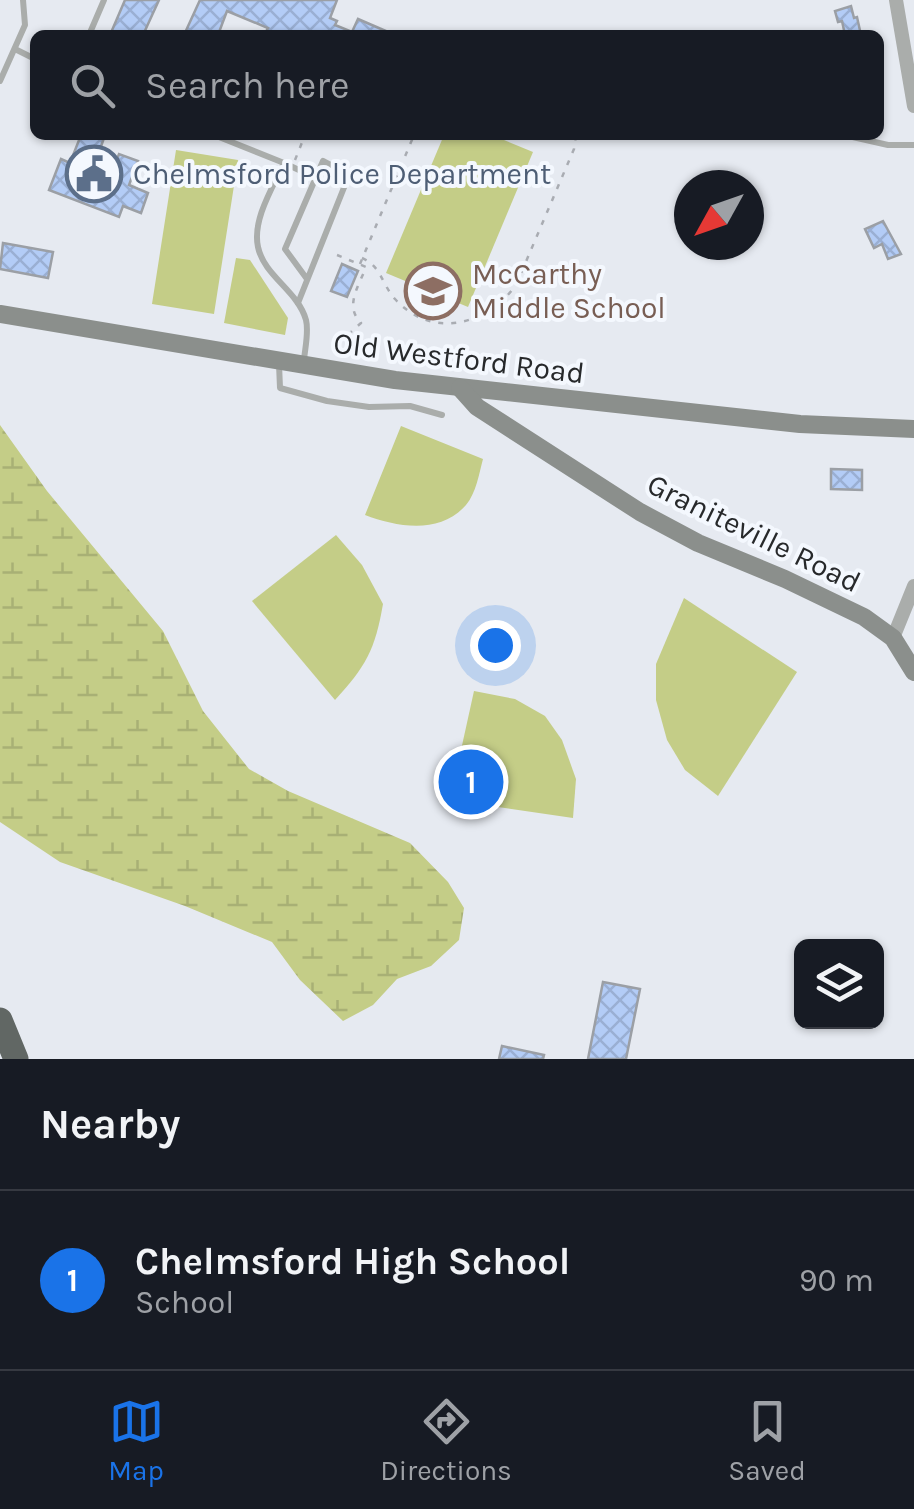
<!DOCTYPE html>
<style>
body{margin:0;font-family:Karla,sans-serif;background:#20242c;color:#f1f3f6}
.controls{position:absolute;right:30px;bottom:30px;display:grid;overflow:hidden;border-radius:15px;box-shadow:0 2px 8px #0004}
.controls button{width:90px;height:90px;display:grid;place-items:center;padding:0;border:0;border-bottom:2px solid #363941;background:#171b24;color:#f1f3f6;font:50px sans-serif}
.compass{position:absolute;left:674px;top:170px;width:90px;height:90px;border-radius:50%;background:#171b24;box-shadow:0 2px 8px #0004;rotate:230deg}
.you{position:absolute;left:495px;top:645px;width:35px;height:35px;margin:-25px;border:8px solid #fff;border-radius:50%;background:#1a73e8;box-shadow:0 0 0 15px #1a73e833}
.badge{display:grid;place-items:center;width:65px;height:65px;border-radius:50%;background:#1a73e8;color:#fff;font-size:32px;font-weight:700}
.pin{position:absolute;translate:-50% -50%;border:5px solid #fff;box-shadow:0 2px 10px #0006}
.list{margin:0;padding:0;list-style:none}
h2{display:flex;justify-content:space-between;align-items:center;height:130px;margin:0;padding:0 40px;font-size:42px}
h2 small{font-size:32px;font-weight:400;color:#9ea1a6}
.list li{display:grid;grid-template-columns:65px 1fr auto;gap:30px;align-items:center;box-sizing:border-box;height:180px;padding:0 40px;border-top:2px solid #363941}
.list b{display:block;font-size:38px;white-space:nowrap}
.list p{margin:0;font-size:32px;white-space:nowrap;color:#9ea1a6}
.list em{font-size:32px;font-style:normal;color:#9ea1a6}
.icon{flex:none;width:55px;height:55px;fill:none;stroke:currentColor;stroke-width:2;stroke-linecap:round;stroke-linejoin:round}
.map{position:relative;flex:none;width:914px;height:1059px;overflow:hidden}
.search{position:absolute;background:#171b24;box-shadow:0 2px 8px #0004;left:30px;right:30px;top:30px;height:110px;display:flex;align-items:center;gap:25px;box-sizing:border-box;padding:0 35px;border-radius:15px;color:#9ea1a6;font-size:38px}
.sheet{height:310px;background:#171b24}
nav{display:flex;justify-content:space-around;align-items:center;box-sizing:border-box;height:140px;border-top:2px solid #363941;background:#171b24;font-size:28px;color:#9ea1a6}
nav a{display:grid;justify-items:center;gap:5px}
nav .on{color:#1a73e8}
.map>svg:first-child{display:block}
</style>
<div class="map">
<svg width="914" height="1059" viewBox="0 0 914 1059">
<defs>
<pattern id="wetland-marsh" width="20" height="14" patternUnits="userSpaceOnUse" patternTransform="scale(2.5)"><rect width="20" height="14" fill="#c4cd87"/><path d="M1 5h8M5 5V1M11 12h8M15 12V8" fill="none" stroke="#a8b075"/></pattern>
<pattern id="building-cross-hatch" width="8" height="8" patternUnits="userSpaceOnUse" patternTransform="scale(2.5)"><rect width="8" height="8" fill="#b3ccf6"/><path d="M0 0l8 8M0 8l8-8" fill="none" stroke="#9aafd3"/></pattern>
</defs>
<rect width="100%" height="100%" fill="#e6eaf1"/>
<path fill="url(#wetland-marsh)" d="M 0,425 L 47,491 L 163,631 L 203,711 L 249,769 L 288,791 L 410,843 L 448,882 L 464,908 L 459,940 L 431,966 L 397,979 L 373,1005 L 343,1021 L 300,980 L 272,942 L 185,906 L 60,862 L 0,822 Z"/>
<g fill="#c4cd87">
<path d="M 444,135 L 492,135 L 533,152 L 468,307 L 386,273 Z"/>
<path d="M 176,150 L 238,160 L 214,314 L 152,304 Z"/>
<path d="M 236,258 L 250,260 L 288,318 L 285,335 L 224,323 Z"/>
<path d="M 401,426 L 483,459 C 479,474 476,493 466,505 C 440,535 397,527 365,515 Z"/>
<path d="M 336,535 L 362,565 L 383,604 C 375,650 366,666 335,700 L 252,601 Z"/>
<path d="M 684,598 L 797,672 L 718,796 L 685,770 L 667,740 L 656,700 L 656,664 Z"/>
<path d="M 474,691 L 515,699 L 545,716 L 562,740 L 576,779 L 573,818 L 450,800 Z"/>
</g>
<g fill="url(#building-cross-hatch)" stroke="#9b9fa5" stroke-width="2.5">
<path d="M 125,0 L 159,0 L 143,35 L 110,35 Z"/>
<path d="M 200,0 L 337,0 L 330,18 L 337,21 L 335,25 L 352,32 L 358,19 L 395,35 L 264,35 L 268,28 L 227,11 L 218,35 L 184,35 Z"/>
<path d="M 851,6 L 854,18 L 857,17 L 861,35 L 845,35 L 842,21 L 838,22 L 835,11 Z"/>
<path d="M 81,135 L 104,138 L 99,152 L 117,159 L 119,154 L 138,161 L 129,185 L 148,193 L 141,213 L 123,206 L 119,217 L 49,190 L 61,159 L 70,163 Z"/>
<path d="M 883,221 L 901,254 L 888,259 L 882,244 L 874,248 L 865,229 Z"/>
<path d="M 3,243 L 53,252 L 48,278 L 0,269 Z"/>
<path d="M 342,264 L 358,271 L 347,297 L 331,291 Z"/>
<path d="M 831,469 L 862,470 L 862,490 L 831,489 Z"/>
<path d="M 603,982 L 640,989 L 626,1059 L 588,1059 Z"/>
<path d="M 502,1046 L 544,1055 L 543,1059 L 499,1059 Z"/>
</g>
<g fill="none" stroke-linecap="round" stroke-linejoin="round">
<g stroke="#a9acb2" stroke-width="2.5" stroke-dasharray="5 8" stroke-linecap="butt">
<path d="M 295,160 L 305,135"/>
<path d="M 337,255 L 366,267 C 359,286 344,306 361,323 L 351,332"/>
<path d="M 362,258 C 382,267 381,283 395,299 C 432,340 487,325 516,285 L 574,149 L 576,135"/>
<path d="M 360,264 L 414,135"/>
</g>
<g stroke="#aaadab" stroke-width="6">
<path d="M 89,35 L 104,0"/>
<path d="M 15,49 L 35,59"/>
<path d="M 0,81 L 25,25 L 23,0"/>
<path d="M 214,135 L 284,163 C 273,187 252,220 258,247 C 264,276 298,291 306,320 C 309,332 305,348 304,360"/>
<path d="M 844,135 L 888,145 L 914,145"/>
<path d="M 284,163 L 316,178"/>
<path d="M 298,303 L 349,175 L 323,161 L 285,249 L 307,279"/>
<path d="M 279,364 L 280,388 L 327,401 L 369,407 L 410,406 L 442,415"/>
</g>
<g stroke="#aaadab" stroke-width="14">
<path d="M 896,0 L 914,106"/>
<path d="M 893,638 L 914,586"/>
</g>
<g stroke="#8b8f8c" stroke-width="18">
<path d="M 0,314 L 395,380 L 800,424 L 914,429"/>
<path d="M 460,388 L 477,407 L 640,512 L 698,543 L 785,579 L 864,617 L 893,638 L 914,672"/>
</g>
<path stroke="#616764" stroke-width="25" d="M 0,1020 L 16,1059"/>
</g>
<defs>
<g id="civic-ring" transform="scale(2.875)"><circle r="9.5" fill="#f4f8fe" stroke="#5c6f8a" stroke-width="1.5"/><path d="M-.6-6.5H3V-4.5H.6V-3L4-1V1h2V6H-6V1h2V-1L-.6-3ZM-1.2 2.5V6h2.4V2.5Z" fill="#5c6f8a"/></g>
<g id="school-ring" transform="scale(2.875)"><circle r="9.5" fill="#f4f8fe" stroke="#8d6e63" stroke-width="1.5"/><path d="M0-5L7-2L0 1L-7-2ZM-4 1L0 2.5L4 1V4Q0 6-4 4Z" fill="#8d6e63"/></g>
</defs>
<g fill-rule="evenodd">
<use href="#civic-ring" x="94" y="174"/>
<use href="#school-ring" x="433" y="291"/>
</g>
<g text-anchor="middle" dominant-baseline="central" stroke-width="8" stroke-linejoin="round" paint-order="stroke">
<g font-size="30" fill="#4e5e75" stroke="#f4f8fe" text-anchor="start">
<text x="133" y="174">Chelmsford Police Department</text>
</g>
<g font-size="30" fill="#785e54" stroke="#f4f8fe" text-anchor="start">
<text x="472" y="274">McCarthy<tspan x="472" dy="34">Middle School</tspan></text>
</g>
<g font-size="30" fill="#27292b" stroke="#f4f8fe">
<text transform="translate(459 358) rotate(7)">Old Westford Road</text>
<text transform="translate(754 533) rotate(26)">Graniteville Road</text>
</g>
</g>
</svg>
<div class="controls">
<button><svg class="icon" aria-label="layers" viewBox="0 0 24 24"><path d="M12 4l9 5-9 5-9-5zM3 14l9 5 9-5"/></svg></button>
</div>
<svg class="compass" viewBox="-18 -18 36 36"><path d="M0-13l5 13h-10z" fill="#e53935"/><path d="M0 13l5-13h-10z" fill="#9ea1a6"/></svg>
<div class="you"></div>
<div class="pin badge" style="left:471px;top:782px">1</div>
<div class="search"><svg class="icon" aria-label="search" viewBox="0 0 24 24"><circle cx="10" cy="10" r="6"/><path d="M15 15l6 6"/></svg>Search here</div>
</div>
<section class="sheet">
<h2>Nearby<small></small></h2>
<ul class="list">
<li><span class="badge">1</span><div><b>Chelmsford High School</b><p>School</p></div><em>90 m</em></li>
</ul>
</section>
<nav>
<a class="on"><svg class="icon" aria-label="map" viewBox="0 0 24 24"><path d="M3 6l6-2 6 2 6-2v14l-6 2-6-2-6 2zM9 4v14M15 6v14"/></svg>Map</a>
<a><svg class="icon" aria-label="directions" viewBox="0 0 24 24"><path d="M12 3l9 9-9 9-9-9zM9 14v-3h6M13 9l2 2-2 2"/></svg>Directions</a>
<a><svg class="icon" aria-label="saved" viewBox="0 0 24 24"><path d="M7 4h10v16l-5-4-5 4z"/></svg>Saved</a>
</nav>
